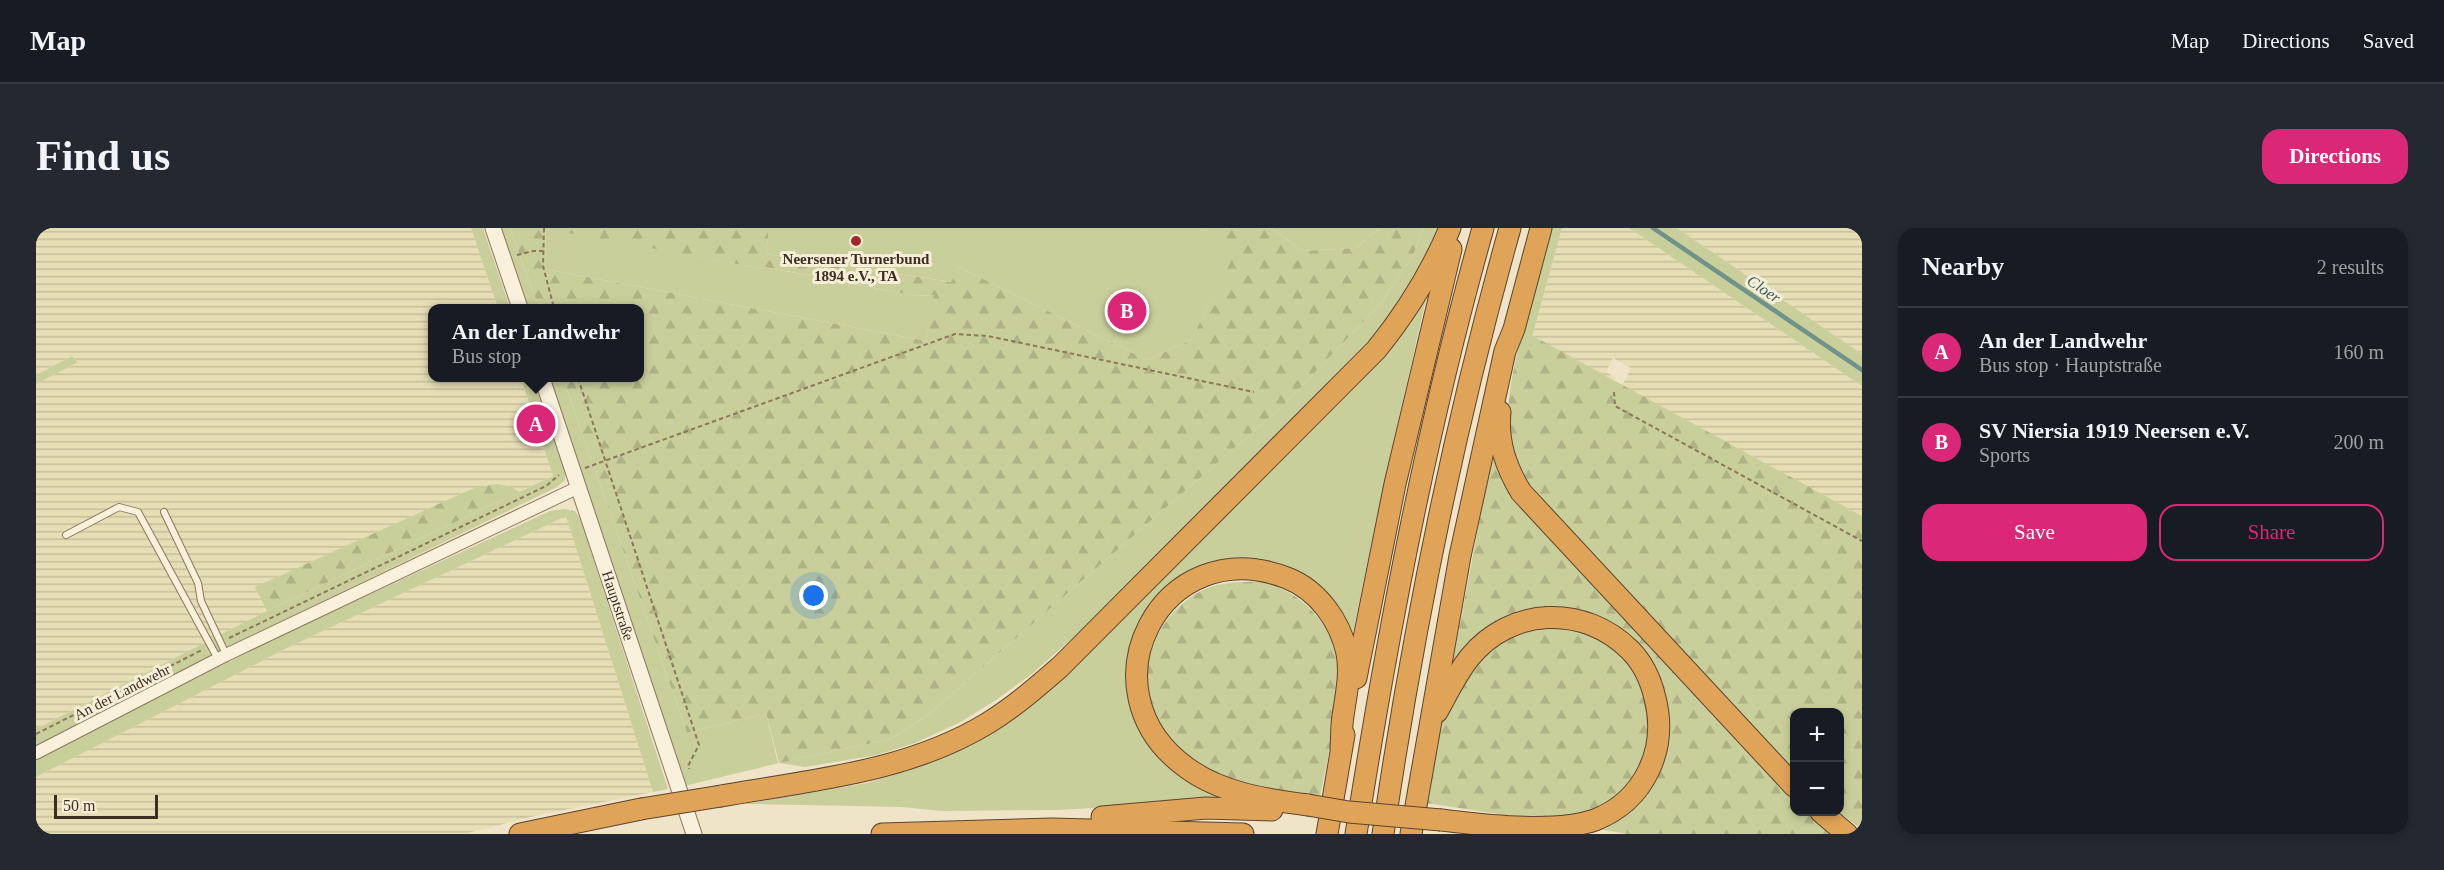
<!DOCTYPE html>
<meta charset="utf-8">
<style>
body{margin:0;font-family:Georgia,serif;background:#242831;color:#f1f3f6}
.controls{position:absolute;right:18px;bottom:18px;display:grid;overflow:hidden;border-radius:12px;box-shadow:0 3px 9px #0003}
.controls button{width:54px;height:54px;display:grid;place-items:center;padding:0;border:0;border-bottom:2px solid #363941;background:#171b24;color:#f1f3f6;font:30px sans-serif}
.scale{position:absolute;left:18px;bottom:15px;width:104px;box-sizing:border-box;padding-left:6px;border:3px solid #3d2e20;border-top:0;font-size:16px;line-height:21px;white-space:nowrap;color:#3d2e20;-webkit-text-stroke:4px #f7eed8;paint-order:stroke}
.you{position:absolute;left:778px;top:368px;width:21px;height:21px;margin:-15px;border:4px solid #fff;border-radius:50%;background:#1a73e8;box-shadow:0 0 0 9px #1a73e833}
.badge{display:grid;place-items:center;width:39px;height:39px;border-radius:50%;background:#db2777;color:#fff;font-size:20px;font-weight:700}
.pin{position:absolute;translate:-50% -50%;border:3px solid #fff;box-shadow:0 2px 6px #0006}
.popup{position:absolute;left:392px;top:76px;width:216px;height:78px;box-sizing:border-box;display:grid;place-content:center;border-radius:12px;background:#171b24;filter:drop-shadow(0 2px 4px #0005);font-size:20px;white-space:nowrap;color:#9ea1a6}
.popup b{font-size:22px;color:#f1f3f6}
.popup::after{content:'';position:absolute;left:50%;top:100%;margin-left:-12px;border:12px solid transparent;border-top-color:#171b24}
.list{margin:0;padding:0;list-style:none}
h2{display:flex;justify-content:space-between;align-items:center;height:78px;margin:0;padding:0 24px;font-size:26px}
h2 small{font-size:20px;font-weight:400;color:#9ea1a6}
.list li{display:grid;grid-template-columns:39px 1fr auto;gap:18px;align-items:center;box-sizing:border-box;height:90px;padding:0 24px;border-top:2px solid #363941}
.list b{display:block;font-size:22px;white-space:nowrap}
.list p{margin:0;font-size:20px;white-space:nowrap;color:#9ea1a6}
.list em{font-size:20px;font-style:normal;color:#9ea1a6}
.actions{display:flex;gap:12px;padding:18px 24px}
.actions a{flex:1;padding:14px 0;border:2px solid #db2777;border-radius:18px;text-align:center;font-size:21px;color:#db2777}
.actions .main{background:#db2777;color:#fff}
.map{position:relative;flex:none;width:1826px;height:606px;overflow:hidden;border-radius:18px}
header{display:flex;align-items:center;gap:36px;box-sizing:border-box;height:84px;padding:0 30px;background:#171b24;border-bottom:2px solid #363941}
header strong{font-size:28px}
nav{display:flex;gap:33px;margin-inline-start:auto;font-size:21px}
.intro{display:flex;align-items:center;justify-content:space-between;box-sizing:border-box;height:144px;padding:0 36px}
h1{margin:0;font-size:42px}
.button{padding:15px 27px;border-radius:18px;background:#db2777;color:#fff;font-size:21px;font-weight:700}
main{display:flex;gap:36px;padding:0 36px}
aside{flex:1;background:#171b24;border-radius:18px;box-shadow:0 3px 9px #0003}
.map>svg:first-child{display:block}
</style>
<header>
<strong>Map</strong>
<nav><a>Map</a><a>Directions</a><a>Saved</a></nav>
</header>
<div class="intro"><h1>Find us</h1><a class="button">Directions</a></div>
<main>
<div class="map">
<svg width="1826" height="606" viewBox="0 0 1826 606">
<defs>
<pattern id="farmland-rules" width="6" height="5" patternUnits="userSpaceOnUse" patternTransform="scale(1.5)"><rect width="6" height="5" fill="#e6deb5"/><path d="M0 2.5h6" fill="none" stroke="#c6bf9b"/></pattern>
<pattern id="forest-firs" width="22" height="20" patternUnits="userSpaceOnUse" patternTransform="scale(1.5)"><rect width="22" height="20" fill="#c9cf9b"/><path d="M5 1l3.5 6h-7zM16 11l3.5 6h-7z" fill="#aeb285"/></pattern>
</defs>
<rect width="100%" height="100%" fill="#f0e4c8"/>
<g fill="url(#farmland-rules)">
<path d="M 0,0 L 435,0 L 462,80 L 396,80 L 396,150 L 485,150 L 517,248 L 483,264 L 476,259 L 438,260 L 220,359 L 231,383 L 0,501 L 0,156 L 42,134 L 36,128 L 0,147 Z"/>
<path d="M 1526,0 L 1593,0 L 1826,158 L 1826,288 L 1586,158 L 1595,140 L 1577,130 L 1570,144 L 1580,150 L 1578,153 L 1496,109 Z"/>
<path d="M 1641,0 L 1826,0 L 1826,126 Z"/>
<path d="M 530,288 L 617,564 L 494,589 L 428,606 L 0,606 L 0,549 L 251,420 Z"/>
</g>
<g fill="#c9cf9b">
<path d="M 435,0 L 447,0 L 474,80 L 462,80 Z"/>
<path d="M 463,0 L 474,0 L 503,80 L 489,80 Z"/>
<path d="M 510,0 L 728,41 L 728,39 L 880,68 L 899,67 L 890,113 L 509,41 Z"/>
<path d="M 733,0 L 1163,0 L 1202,20 L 1155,112 L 1111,132 L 923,39 L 916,54 L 730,26 Z"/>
<path d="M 1236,0 L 1344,0 L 1320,20 L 1266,23 Z"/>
<path d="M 1388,0 L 1408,0 L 1349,96 L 1319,132 L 1070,380 L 996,446 L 960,472 L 923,495 L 879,515 L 841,527 L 769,539 L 743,535 L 648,558 L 512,150 L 527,150 L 651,505 L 730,485 L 742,535 L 855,511 L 892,487 L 1250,175 L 1346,74 L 1377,27 Z"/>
<path d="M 1512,0 L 1526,0 L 1496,109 L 1486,102 Z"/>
<path d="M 1593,0 L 1641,0 L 1826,126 L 1826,158 Z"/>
<path d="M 1392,63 L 1351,241 L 1314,418 L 1259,347 L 1139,357 L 1093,462 L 1100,491 L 1120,522 L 1210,571 L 1022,582 L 905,583 L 866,579 L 709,576 L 831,555 L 884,539 L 933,517 Z"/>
<path d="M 36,128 L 42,134 L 0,156 L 0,147 Z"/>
<path d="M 485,150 L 497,150 L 529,244 L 529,252 L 521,259 L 238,397 L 0,519 L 0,501 L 231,383 L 517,248 Z"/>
<path d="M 528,281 L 539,283 L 544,290 L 632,561 L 617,564 L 530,288 L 251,420 L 0,549 L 0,531 L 244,408 L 514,283 Z"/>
</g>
<g fill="url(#forest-firs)" fill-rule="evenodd">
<path d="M 474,0 L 733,0 L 730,26 L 915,54 L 923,39 L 1111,132 L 1155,112 L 1201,21 L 1163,0 L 1236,0 L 1266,23 L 1320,20 L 1344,0 L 1388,0 L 1377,27 L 1346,74 L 1250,175 L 892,487 L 855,511 L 743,535 L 730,485 L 651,505 L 527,150 L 604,150 L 604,80 L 503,80 ZM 510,1 L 728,41 L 729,39 L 880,68 L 898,67 L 890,113 L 509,41 Z"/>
<path d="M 1486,102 L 1826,288 L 1826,602 L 1803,584 L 1804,484 L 1758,484 L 1758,542 L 1499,265 C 1459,201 1472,170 1486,102 Z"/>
<path d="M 1458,216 L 1758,567 L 1758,584 L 1777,584 L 1802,606 L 1592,606 L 1390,575 Z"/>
<path d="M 461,256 L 476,259 L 483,264 L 231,383 L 219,359 L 438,260 Z"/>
<path d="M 1201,354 C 1210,354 1220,353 1229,355 C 1269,364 1302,404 1303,445 C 1305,486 1291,529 1284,569 C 1242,562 1189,556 1154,528 C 1114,495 1098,450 1124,403 C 1135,383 1153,367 1174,359 C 1183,356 1193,355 1201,354 Z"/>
</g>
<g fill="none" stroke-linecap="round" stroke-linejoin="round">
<path stroke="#6f938a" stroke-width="4.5" d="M 1617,0 L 1826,142"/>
<g stroke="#8d765c" stroke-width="8">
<g id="service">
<path d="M 128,284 L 162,355 L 165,373 L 190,426"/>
<path d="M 30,307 L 83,279 L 102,284 L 182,431"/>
</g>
</g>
<g stroke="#8d765c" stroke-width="14">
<path id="minor" d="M 0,525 L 190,427 L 543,259"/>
</g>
<g stroke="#8d765c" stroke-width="17">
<g id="tertiary">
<path d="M 457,0 L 484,80"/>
<path id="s1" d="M 506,150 L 658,606"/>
</g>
</g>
<g stroke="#5b4430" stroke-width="23">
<g id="motorway">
<path d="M 1464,184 C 1461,214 1470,239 1485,264 L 1758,558"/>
<path d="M 1320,450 L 1359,256 L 1415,21"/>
<path d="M 1401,484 C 1411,466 1421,445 1434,429 C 1475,379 1548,376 1594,422 C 1607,435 1615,453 1619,470 C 1632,521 1609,572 1559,592 C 1518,606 1449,597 1405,592"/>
<path d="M 685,568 C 776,552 872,544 952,495 C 978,479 1001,459 1024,439 L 1340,122 C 1371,84 1395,45 1414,0"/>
<path d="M 1272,577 C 1231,572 1185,565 1151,540 C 1042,462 1126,301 1251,350 C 1282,362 1304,393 1311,425 C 1315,446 1310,467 1307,488 C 1305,499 1306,510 1305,520"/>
<path d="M 1785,584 L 1811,606"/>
<path d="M 1066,589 L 1170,580 L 1236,582"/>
<path d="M 484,606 L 605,581"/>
<path d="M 846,606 L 1016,601 L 1207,606"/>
<path d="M 1291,606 L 1308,507"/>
<path d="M 1320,606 C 1352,403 1391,198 1447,0"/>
<path d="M 1347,606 C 1377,402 1418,198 1474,0"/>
<path d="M 1375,606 L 1424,328 L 1469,123 L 1478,101 L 1505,0"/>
</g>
</g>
<g stroke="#8d765c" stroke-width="2" stroke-dasharray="4.5 3" stroke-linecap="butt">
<path d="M 508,0 L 507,38 L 518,80"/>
<path d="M 481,27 L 497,23 L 508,23"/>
<path d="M 542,150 L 663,517 L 652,538 L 653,541"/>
<path d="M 1578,164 L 1579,178 L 1826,313"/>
<path d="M 549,240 L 919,106 L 952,108 L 1218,164"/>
<path d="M 193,410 L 510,258 L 523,247"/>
<path d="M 0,506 L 166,422"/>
</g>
<use href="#service" stroke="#faf1dc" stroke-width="6"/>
<use href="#minor" stroke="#faf1dc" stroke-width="12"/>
<use href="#tertiary" stroke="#faf1dc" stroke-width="15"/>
<use href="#motorway" stroke="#e0a458" stroke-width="21"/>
<g stroke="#5b4430" stroke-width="23" stroke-linecap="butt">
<g id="motorway-bridge">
<path d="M 1272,577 L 1313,584 L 1405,592"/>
<path d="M 605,581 L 685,568"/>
</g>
</g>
<use href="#motorway-bridge" stroke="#e0a458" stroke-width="21"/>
</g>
<circle fill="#9e2a2b" stroke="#f7eed8" stroke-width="2" cx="820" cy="13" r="6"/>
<g text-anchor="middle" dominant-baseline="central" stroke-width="6" stroke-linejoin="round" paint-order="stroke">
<g font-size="15" font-weight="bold" fill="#3d2e20" stroke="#f7eed8">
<text x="820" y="31">Neersener Turnerbund<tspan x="820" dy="17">1894 e.V., TA</tspan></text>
</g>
<g font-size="15" fill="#3d2e20" stroke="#f7eed8">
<text stroke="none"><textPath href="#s1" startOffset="240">Hauptstraße</textPath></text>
<text transform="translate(86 464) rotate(-27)">An der Landwehr</text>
</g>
<g font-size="16" font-style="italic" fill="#2f5d5a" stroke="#f7eed8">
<text transform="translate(1728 61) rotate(34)">Cloer</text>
</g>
</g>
</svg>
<div class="controls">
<button>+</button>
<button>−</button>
</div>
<div class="scale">50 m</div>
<div class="you"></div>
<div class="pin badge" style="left:500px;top:196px">A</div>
<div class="popup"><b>An der Landwehr</b>Bus stop</div>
<div class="pin badge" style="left:1091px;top:83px">B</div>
</div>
<aside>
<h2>Nearby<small>2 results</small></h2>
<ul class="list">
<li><span class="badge">A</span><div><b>An der Landwehr</b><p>Bus stop · Hauptstraße</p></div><em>160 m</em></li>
<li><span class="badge">B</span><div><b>SV Niersia 1919 Neersen e.V.</b><p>Sports</p></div><em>200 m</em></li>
</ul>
<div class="actions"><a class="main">Save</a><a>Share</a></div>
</aside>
</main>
